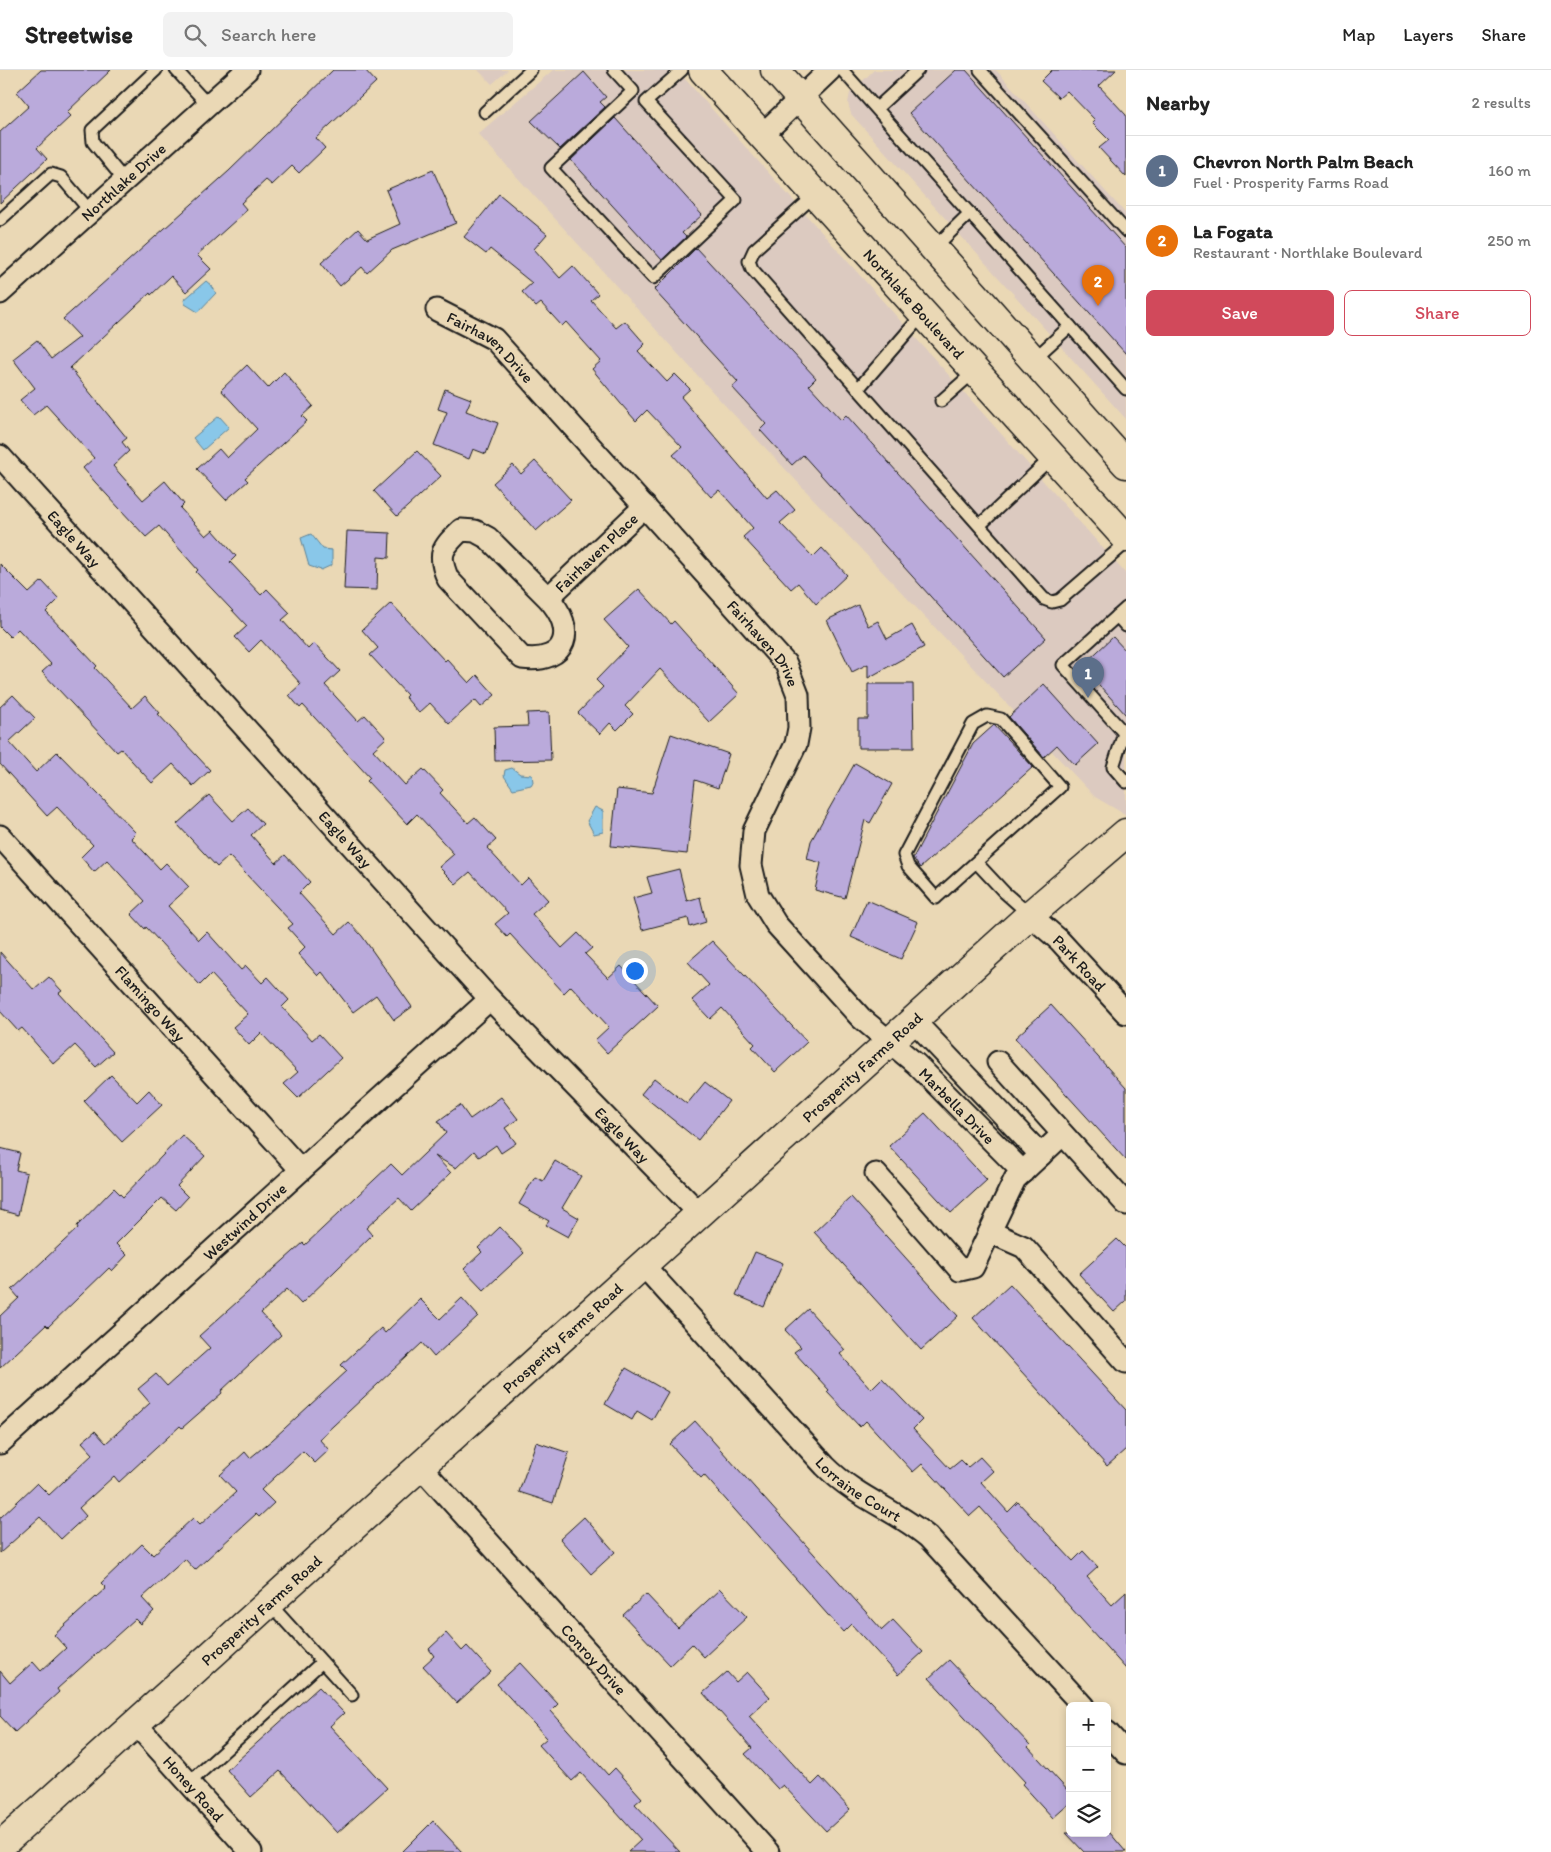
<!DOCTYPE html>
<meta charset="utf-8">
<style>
body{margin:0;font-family:Itim,sans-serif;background:#f2f2f2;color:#222}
.controls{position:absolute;right:15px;bottom:15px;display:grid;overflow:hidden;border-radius:8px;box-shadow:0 2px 8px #0003}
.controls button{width:45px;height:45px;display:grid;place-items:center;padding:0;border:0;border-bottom:1px solid #e0e0e0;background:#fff;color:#222;font:25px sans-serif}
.you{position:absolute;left:634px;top:900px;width:18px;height:18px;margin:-12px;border:4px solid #fff;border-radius:50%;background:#1a73e8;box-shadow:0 0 0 8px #1a73e833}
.badge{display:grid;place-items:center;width:32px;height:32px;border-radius:50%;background:#d1495b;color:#fff;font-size:16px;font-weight:700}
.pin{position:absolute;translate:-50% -41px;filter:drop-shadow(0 1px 2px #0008)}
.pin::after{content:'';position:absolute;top:26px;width:18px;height:15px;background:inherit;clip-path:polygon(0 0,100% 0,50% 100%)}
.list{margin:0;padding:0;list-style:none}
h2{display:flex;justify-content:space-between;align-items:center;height:65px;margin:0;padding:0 20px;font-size:21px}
h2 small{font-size:16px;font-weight:400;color:#767676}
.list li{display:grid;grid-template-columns:32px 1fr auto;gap:15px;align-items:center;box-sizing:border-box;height:70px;padding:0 20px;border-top:1px solid #e0e0e0}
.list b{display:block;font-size:19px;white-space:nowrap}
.list p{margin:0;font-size:16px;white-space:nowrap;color:#767676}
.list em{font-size:16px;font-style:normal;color:#767676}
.actions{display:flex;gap:10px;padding:15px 20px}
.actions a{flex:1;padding:11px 0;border:1px solid #d1495b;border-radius:8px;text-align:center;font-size:18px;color:#d1495b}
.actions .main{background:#d1495b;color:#fff}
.icon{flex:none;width:28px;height:28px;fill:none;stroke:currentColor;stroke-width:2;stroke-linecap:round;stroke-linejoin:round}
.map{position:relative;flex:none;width:1126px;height:1782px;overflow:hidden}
header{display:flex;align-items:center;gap:30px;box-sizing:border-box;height:70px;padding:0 25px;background:#fff;border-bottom:1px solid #e0e0e0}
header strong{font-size:24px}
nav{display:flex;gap:28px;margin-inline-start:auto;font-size:18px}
.search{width:350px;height:45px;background:#f2f2f2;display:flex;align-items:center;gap:12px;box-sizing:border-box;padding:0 18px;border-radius:8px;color:#767676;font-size:19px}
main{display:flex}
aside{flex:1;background:#fff}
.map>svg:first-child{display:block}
</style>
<header>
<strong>Streetwise</strong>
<div class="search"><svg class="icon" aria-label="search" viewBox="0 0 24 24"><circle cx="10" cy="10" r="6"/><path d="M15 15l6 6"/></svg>Search here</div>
<nav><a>Map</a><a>Layers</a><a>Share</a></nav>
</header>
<main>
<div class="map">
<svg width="1126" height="1782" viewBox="0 0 1126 1782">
<rect width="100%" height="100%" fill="#ead8b5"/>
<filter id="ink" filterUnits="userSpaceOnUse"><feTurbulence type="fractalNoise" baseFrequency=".02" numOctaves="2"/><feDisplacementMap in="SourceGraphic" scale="10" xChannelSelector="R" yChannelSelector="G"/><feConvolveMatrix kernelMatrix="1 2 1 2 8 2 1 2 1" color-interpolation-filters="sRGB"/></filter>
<g filter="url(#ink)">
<g fill="#dccac0">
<path d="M 478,0 L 508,0 L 492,14 Z"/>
<path d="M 553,0 L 677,0 L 1126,504 L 1126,745 L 1095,727 L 720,330 L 478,64 Z"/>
<path d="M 874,0 L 996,0 L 1126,144 L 1126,349 L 851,44 L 848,33 L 850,23 Z"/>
</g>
<g fill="#89c7e9" stroke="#5d8397">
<path d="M 206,211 L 212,216 L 216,223 L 198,242 L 185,234 L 184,230 Z"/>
<path d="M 219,346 L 229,357 L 203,380 L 193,368 Z"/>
<path d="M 311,464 L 323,479 L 332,480 L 332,495 L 321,500 L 309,496 L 301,468 Z"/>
<path d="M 512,698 L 520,704 L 532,705 L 533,712 L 531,715 L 513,719 L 504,706 L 505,700 Z"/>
<path d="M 595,737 L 603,741 L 603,762 L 594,764 L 587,751 Z"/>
</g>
<g fill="#baaadb" stroke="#1c1c1c">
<path d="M 41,0 L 111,0 L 67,42 L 71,46 L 37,78 L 47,89 L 0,133 L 0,62 L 29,36 L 17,22 Z"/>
<path d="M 333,0 L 365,0 L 376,12 L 316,68 L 325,78 L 299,103 L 292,96 L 272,115 L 266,110 L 241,133 L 247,140 L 197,185 L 211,199 L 186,222 L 171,206 L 151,225 L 150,223 L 70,298 L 127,368 L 122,372 L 129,381 L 113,396 L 143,430 L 165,411 L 184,434 L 180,438 L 206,466 L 213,460 L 236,486 L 230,492 L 261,525 L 267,519 L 290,543 L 282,550 L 308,579 L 314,573 L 340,601 L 325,615 L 358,651 L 365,645 L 386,668 L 373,680 L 405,715 L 423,699 L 443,720 L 440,723 L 468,753 L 475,747 L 496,770 L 487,778 L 521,815 L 528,808 L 548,830 L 532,844 L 562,878 L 578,863 L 592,878 L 585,884 L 608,908 L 621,896 L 658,936 L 607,983 L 595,970 L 609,957 L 571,916 L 564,923 L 510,864 L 507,867 L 495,854 L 508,843 L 470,802 L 456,814 L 439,797 L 454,784 L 417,744 L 407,754 L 367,711 L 370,708 L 303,635 L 300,638 L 289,625 L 301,614 L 261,570 L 249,582 L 235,567 L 247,556 L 196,502 L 198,500 L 159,456 L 146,467 L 95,412 L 83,398 L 94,388 L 46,335 L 33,345 L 20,330 L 35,318 L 13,289 L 37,270 L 51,289 L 80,267 L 63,249 L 229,101 Z"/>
<path d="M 956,0 L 966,0 L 1126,178 L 1126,284 L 909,43 Z"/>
<path d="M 1052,0 L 1116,0 L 1099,16 L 1126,45 L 1126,107 L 1099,78 L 1109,70 L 1092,53 L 1095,50 L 1067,21 L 1059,28 L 1041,11 Z"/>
<path d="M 584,2 L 606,27 L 600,32 L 605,37 L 560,79 L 531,51 Z"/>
<path d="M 615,48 L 702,145 L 682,163 L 686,167 L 662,190 L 571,90 Z"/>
<path d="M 433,100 L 456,153 L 392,180 L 367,203 L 362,197 L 340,216 L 321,193 L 358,159 L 367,169 L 400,154 L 386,120 Z"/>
<path d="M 499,124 L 547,164 L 534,179 L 560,208 L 573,196 L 598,224 L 591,230 L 616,258 L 625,251 L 645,274 L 638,281 L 667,312 L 675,304 L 690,319 L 681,327 L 767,428 L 777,420 L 795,440 L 780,453 L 813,487 L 822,478 L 847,505 L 816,534 L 798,513 L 791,519 L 743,467 L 753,458 L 719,420 L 711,427 L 673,385 L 682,377 L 647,340 L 636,351 L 621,334 L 592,299 L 601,291 L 566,252 L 562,256 L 541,233 L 536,237 L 522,222 L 532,213 L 490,179 L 486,184 L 464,167 Z"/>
<path d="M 696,178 L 816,308 L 809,315 L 841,350 L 846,345 L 1046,568 L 1003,607 L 803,385 L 792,395 L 760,360 L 766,354 L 732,317 L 738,312 L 654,220 Z"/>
<path d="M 247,295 L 268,318 L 284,302 L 313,336 L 302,346 L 307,351 L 245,408 L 248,411 L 226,430 L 197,399 L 219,379 L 227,388 L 257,359 L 221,320 Z"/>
<path d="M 445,319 L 471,329 L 466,341 L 498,353 L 486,384 L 473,379 L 469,389 L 434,375 L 447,342 L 438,339 Z"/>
<path d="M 417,381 L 441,406 L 397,446 L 374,421 Z"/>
<path d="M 535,391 L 571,430 L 536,461 L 493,413 L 513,395 L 521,404 Z"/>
<path d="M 347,461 L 390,463 L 389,488 L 378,487 L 377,520 L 344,519 Z"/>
<path d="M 0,494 L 29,523 L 42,511 L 59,529 L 46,542 L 97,596 L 95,598 L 132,638 L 145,626 L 160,643 L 158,644 L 210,700 L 193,716 L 173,694 L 152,713 L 121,679 L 117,682 L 42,602 L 51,594 L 18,559 L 10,567 L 0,557 Z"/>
<path d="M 639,519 L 671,554 L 674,551 L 739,624 L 709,652 L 660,599 L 625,636 L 633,644 L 617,660 L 610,653 L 600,664 L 578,643 L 603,617 L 596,610 L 628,577 L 604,550 Z"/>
<path d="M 391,533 L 445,591 L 447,589 L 469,613 L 477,605 L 495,625 L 481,637 L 475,630 L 449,654 L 430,633 L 419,643 L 405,627 L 407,625 L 370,585 L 378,578 L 362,560 Z"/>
<path d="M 858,535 L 868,556 L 878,551 L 887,569 L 912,555 L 924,577 L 868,608 L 868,594 L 852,602 L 827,550 Z"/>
<path d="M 1113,567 L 1126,581 L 1126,645 L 1082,596 Z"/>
<path d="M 868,614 L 913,614 L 914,678 L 858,678 L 858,649 L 868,649 Z"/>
<path d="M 1044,614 L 1098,674 L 1075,695 L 1057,675 L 1044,687 L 1009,647 Z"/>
<path d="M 13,625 L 35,648 L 9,672 L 36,702 L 57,682 L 136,763 L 131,768 L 160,799 L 166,793 L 189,817 L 168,836 L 199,870 L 207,862 L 241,900 L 246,896 L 262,913 L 268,907 L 289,930 L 282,937 L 312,970 L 319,964 L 341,988 L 298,1028 L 284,1014 L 298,1002 L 261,963 L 249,975 L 233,957 L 248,944 L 211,904 L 200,915 L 146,857 L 145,859 L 131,844 L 145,831 L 107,790 L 94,802 L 81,787 L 93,775 L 57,737 L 47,746 L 0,694 L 0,637 Z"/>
<path d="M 549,642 L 551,690 L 495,691 L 494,657 L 528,656 L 527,643 Z"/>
<path d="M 994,655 L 1033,697 L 920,798 L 913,788 L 973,674 Z"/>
<path d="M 671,664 L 729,684 L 718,718 L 695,710 L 687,784 L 611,776 L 617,719 L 652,723 Z"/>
<path d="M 855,693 L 892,714 L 870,753 L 865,750 L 845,828 L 815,820 L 821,793 L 807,789 L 811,771 Z"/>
<path d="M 209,725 L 233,751 L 248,738 L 263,754 L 251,765 L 276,793 L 285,785 L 310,812 L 299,823 L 336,864 L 349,852 L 362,866 L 412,937 L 394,950 L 376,925 L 353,942 L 322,902 L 318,906 L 298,884 L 305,877 L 288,858 L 293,854 L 229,786 L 217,797 L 177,754 Z"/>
<path d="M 679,799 L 687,831 L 700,827 L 706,852 L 690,857 L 688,848 L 642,860 L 633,828 L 652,823 L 647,807 Z"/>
<path d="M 867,830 L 918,852 L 901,889 L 851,867 Z"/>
<path d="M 712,871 L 807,972 L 775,1002 L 752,977 L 755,974 L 722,938 L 710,949 L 692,930 L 709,915 L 688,892 Z"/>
<path d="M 0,882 L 34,920 L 49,907 L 62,921 L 59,923 L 113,982 L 96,997 L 75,975 L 54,994 L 22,958 L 18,961 L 0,941 Z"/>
<path d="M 1051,935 L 1126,1018 L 1126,1090 L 1015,968 Z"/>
<path d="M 111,1005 L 137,1032 L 149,1020 L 162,1035 L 122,1072 L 84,1031 Z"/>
<path d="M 654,1008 L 687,1034 L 705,1012 L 729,1031 L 698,1070 L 641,1024 Z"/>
<path d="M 501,1027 L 518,1049 L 505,1058 L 516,1073 L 501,1083 L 496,1075 L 479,1087 L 474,1081 L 456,1098 L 435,1086 L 451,1103 L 411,1141 L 399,1128 L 366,1158 L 372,1165 L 301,1234 L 287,1219 L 261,1243 L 281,1265 L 221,1321 L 222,1323 L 182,1358 L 180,1356 L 119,1412 L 114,1406 L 79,1438 L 86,1446 L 61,1469 L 40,1447 L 0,1483 L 0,1448 L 37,1413 L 49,1425 L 93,1384 L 82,1372 L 95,1361 L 106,1373 L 150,1333 L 138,1319 L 156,1304 L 167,1316 L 210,1278 L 199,1266 L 303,1173 L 305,1175 L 391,1094 L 402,1105 L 446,1063 L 438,1051 L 460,1035 L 470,1049 Z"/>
<path d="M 925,1043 L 987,1110 L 951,1143 L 889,1076 Z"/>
<path d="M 182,1065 L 205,1086 L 177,1116 L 188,1127 L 176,1140 L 162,1128 L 116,1174 L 127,1185 L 112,1201 L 109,1198 L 48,1257 L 46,1255 L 0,1298 L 0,1246 L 19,1228 L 12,1220 L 78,1158 L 77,1156 L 114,1118 L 123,1127 Z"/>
<path d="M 0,1078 L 20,1083 L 16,1100 L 27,1103 L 18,1145 L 0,1140 Z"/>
<path d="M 555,1091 L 581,1106 L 562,1138 L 579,1148 L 568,1167 L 546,1155 L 549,1151 L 519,1134 L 535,1107 L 543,1111 Z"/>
<path d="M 851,1127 L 958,1246 L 921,1280 L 814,1162 Z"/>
<path d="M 500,1157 L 524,1183 L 484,1220 L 464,1199 L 482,1182 L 478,1178 Z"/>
<path d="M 1117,1169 L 1126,1178 L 1126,1231 L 1114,1242 L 1079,1204 Z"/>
<path d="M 755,1182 L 783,1193 L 764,1237 L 736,1225 Z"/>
<path d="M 1010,1214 L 1126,1340 L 1126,1379 L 1107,1396 L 973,1248 Z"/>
<path d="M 462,1228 L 478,1246 L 434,1287 L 422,1273 L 319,1369 L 329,1380 L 315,1393 L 303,1381 L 261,1420 L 274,1433 L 259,1447 L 256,1444 L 195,1500 L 185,1489 L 142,1528 L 154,1541 L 140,1554 L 135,1549 L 57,1619 L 59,1622 L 15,1662 L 0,1646 L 0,1601 L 10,1613 L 33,1592 L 41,1601 L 66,1578 L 54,1565 L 106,1518 L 101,1513 L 142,1474 L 153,1485 L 193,1448 L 200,1455 L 236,1422 L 220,1405 L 245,1382 L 250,1388 L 272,1370 L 347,1301 L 341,1295 L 381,1258 L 385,1263 L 420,1229 L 440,1249 Z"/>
<path d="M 808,1239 L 845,1280 L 840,1284 L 871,1319 L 882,1308 L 922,1350 L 913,1359 L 950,1399 L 961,1390 L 968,1397 L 980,1387 L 993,1401 L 981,1412 L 1008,1442 L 1018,1432 L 1073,1491 L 1083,1481 L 1098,1497 L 1087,1507 L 1112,1535 L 1126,1522 L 1126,1599 L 980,1437 L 970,1446 L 922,1394 L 913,1402 L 866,1351 L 860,1357 L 827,1322 L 829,1320 L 794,1282 L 801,1277 L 785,1260 Z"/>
<path d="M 626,1298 L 668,1322 L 652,1350 L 637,1341 L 632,1350 L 605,1334 Z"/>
<path d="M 695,1351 L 882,1560 L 893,1550 L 923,1582 L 898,1605 L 851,1554 L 843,1562 L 704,1405 L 701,1408 L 670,1374 Z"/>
<path d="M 536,1372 L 569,1383 L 553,1433 L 519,1422 Z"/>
<path d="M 584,1447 L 615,1482 L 591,1504 L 560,1469 Z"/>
<path d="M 720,1519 L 747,1547 L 704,1587 L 692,1574 L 670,1595 L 623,1545 L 646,1524 L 678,1558 Z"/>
<path d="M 446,1563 L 462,1581 L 467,1576 L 491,1602 L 457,1633 L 423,1596 L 434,1586 L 429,1579 Z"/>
<path d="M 949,1590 L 1030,1675 L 1028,1677 L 1070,1723 L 1070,1733 L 1053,1748 L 1022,1714 L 1025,1712 L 929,1608 Z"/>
<path d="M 520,1593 L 558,1634 L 551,1641 L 608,1705 L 615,1698 L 642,1728 L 635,1734 L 680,1782 L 628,1782 L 641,1770 L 581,1703 L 572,1711 L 539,1675 L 547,1668 L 497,1614 Z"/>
<path d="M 727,1602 L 736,1612 L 747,1602 L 770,1627 L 749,1646 L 812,1715 L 820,1707 L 850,1739 L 826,1761 L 783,1715 L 778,1719 L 745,1684 L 752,1678 L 703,1623 Z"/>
<path d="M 319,1617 L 344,1643 L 330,1656 L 387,1718 L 337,1763 L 280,1701 L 251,1727 L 227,1700 Z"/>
<path d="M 433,1751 L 462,1782 L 402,1782 Z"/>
<path d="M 1066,1763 L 1110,1763 L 1126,1782 L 1084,1782 Z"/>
</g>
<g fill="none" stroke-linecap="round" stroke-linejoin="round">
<g stroke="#1c1c1c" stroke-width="15">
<g id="lane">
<path d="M 176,0 L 208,35"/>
<path d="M 614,0 L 633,21 L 551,98 L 653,208 L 736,130 L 646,32 L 682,0"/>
<path d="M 842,0 L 1126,319"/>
<path d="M 980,0 L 1126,161"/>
<path d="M 877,38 L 918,0"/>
<path d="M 485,42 L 531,0"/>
<path d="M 124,110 L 93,72 L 92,60 L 156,0"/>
<path d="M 816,124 L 754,180 L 749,191 L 752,199 L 1044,529 L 1052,532 L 1060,530 L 1126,473"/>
<path d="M 0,150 L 51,104 L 61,107 L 90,141"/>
<path d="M 934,178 L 970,143"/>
<path d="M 1033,290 L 1070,256"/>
<path d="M 858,319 L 923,244"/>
<path d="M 941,331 L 975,301"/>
<path d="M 980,455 L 1052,387"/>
<path d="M 1126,538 L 1063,595 L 1124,663 L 1113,697 L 1126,712"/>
<path d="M 1117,546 L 1126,556"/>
<path d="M 976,792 L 1060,717 L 1001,649 L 987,646 L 973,654 L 904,785 L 908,796 L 936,828 L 976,792 L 1004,822 L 1030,845"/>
<path d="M 269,1533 L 352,1625"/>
<path d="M 189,1713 L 322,1592"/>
</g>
</g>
<g stroke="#1c1c1c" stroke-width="25">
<g id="street">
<path d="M 762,65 L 830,0"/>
<path id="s1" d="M 0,223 L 247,0"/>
<path id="s2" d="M 437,240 L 494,269 L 786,594 L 798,625 L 799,658 L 796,674 L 754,761 L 751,795 L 758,825 L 776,854 L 861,948 L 916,994 L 1023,1102"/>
<path id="s3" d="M 0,386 L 490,929 L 700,1144"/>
<path id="s4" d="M 548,528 C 577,559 568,594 522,588 L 448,509 C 437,484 442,478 461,460 L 475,461 L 488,468 L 548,528 L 645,436"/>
<path id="s5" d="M 0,766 L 301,1100"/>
<path id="s6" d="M 1030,845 L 1059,870 L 1126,943"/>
<path d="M 914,951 L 1041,1085"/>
<path d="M 998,992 L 1126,1134"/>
<path d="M 876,1104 L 960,1200 L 973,1197 L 1015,1109 L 1062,1065"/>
<path d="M 990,1162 L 1024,1177 L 1126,1292"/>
<path id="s7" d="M 643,1195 L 825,1396 C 858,1429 893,1438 928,1467 L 1083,1636"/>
<path id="s8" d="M 0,1373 L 490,929"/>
<path id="s9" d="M 420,1396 L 768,1782"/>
<path id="s10" d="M 135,1653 L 251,1782"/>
<path d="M 1107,1662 L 1126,1683"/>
</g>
</g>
<g stroke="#1c1c1c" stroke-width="31">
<g id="secondary">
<path id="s11" d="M 703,0 L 1126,468"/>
<path d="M 775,0 L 1126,394"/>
<path id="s12" d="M 0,1776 L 1030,845 L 1126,763"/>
</g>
</g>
<use href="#lane" stroke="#ead8b5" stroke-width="11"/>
<use href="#street" stroke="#ead8b5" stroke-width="21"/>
<use href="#secondary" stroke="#ead8b5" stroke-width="28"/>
</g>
</g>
<g text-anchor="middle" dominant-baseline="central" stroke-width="5" stroke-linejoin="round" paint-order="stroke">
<g font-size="16" fill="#1c1c1c" stroke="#ead8b5">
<text stroke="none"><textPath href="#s1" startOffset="166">Northlake Drive</textPath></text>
<text stroke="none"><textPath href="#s11" startOffset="315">Northlake Boulevard</textPath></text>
<text stroke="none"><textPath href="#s2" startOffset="66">Fairhaven Drive</textPath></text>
<text stroke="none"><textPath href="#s3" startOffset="111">Eagle Way</textPath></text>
<text stroke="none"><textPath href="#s4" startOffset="441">Fairhaven Place</textPath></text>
<text stroke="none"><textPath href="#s2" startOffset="471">Fairhaven Drive</textPath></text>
<text stroke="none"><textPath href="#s3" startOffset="516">Eagle Way</textPath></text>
<text stroke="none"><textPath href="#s6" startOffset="69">Park Road</textPath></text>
<text stroke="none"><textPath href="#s5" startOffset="225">Flamingo Way</textPath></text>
<text stroke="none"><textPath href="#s12" startOffset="1162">Prosperity Farms Road</textPath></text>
<text stroke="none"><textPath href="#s2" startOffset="1036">Marbella Drive</textPath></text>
<text stroke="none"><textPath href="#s3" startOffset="921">Eagle Way</textPath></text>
<text stroke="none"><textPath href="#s8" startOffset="330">Westwind Drive</textPath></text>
<text stroke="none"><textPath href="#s12" startOffset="758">Prosperity Farms Road</textPath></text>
<text stroke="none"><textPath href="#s7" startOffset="312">Lorraine Court</textPath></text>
<text stroke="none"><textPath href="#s12" startOffset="352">Prosperity Farms Road</textPath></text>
<text stroke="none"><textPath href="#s9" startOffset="260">Conroy Drive</textPath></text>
<text stroke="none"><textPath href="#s10" startOffset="88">Honey Road</textPath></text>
</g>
</g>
</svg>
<div class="controls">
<button>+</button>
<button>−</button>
<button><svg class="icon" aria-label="layers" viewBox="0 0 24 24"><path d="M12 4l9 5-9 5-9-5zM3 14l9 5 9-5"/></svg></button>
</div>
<div class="you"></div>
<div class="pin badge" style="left:1088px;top:628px;background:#5c6f8a">1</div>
<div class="pin badge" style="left:1098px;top:236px;background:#e8710a">2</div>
</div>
<aside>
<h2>Nearby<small>2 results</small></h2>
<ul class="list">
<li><span class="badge" style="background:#5c6f8a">1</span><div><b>Chevron North Palm Beach</b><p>Fuel · Prosperity Farms Road</p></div><em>160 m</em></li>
<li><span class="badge" style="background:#e8710a">2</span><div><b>La Fogata</b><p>Restaurant · Northlake Boulevard</p></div><em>250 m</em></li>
</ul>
<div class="actions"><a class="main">Save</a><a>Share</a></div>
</aside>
</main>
